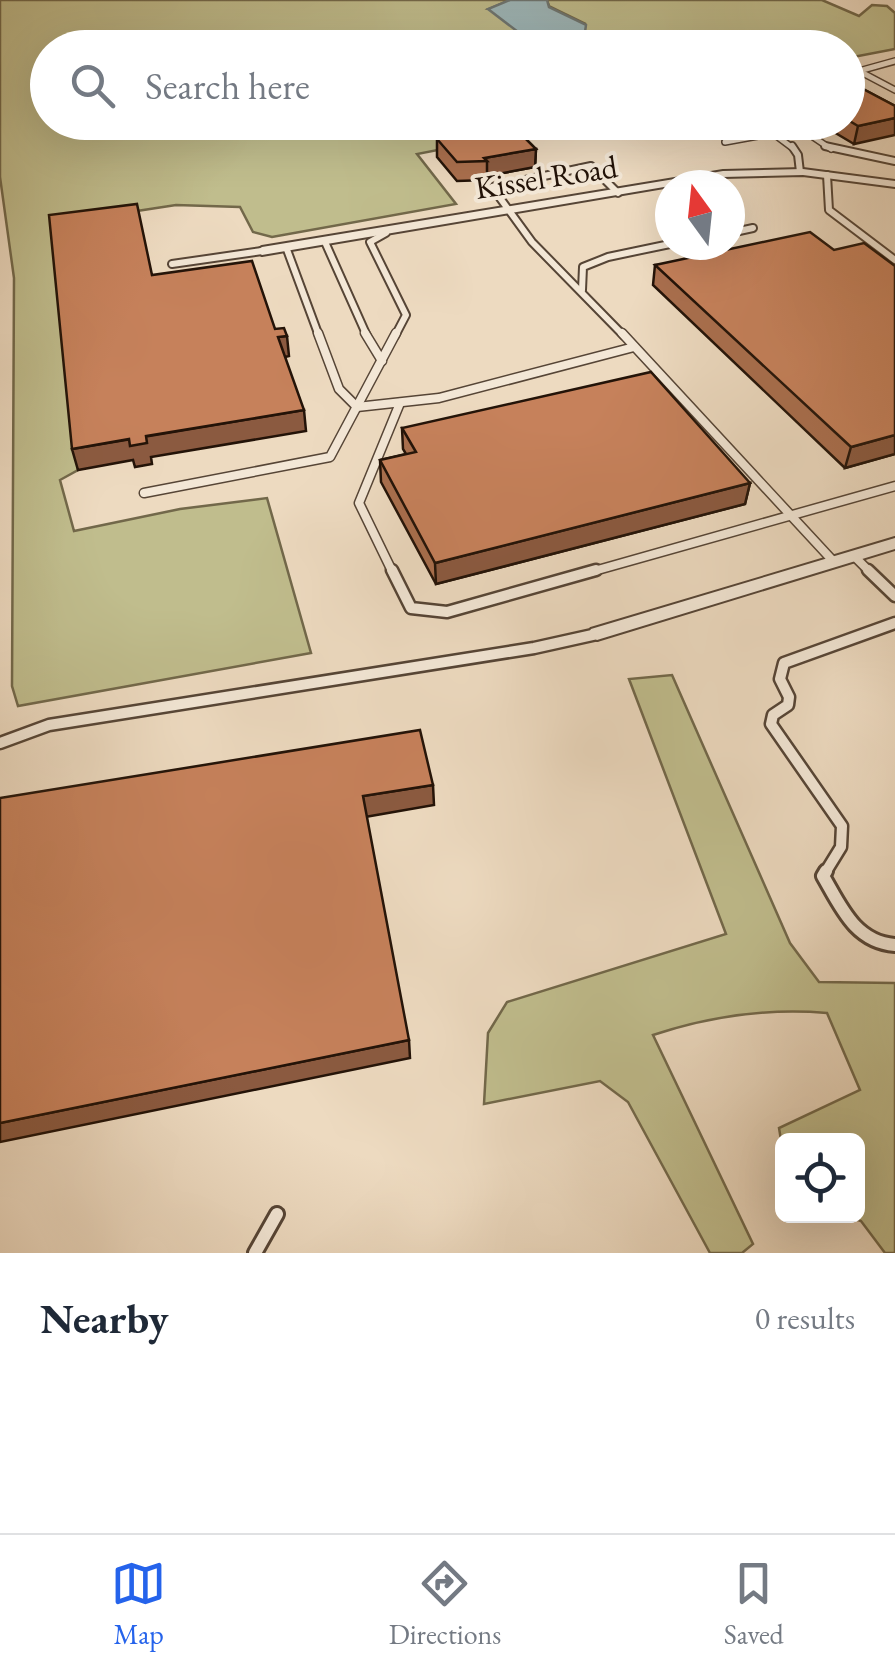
<!DOCTYPE html>
<style>
body{margin:0;font-family:"EB Garamond",serif;background:#f6f6f7;color:#1f2937}
.controls{position:absolute;right:30px;bottom:30px;display:grid;overflow:hidden;border-radius:15px;box-shadow:0 10px 40px #0002}
.controls button{width:90px;height:90px;display:grid;place-items:center;padding:0;border:0;border-bottom:2px solid #e0e1e3;background:#fff;color:#1f2937;font:50px sans-serif}
.compass{position:absolute;left:655px;top:170px;width:90px;height:90px;border-radius:50%;background:#fff;box-shadow:0 10px 40px #0002;rotate:345deg}
.list{margin:0;padding:0;list-style:none}
h2{display:flex;justify-content:space-between;align-items:center;height:130px;margin:0;padding:0 40px;font-size:42px}
h2 small{font-size:32px;font-weight:400;color:#747a83}
.icon{flex:none;width:55px;height:55px;fill:none;stroke:currentColor;stroke-width:2;stroke-linecap:round;stroke-linejoin:round}
.map{position:relative;flex:none;width:895px;height:1253px;overflow:hidden}
.search{position:absolute;background:#fff;box-shadow:0 10px 40px #0002;left:30px;right:30px;top:30px;height:110px;display:flex;align-items:center;gap:25px;box-sizing:border-box;padding:0 35px;border-radius:55px;color:#747a83;font-size:38px}
.sheet{height:280px;background:#fff}
nav{display:flex;justify-content:space-around;align-items:center;box-sizing:border-box;height:140px;border-top:2px solid #e0e1e3;background:#fff;font-size:28px;color:#747a83}
nav a{display:grid;justify-items:center;gap:5px}
nav .on{color:#2563eb}
.map>svg:first-child{display:block}
</style>
<div class="map">
<svg width="895" height="1253" viewBox="0 0 895 1253">
<rect width="100%" height="100%" fill="#eddac0"/>
<filter id="stains"><feTurbulence type="fractalNoise" baseFrequency=".002" numOctaves="4"/><feColorMatrix values="0 0 0 0 .2 0 0 0 0 .09 0 0 0 0 .02 0 0 0 .5 -.17"/></filter>
<radialGradient id="worn" r=".72"><stop offset=".6" stop-color="#630" stop-opacity="0"/><stop offset="1" stop-color="#630" stop-opacity=".3"/></radialGradient>
<g fill="#c0bd8d" stroke="#72684a" stroke-width="2.5">
<path d="M 0,0 L 510,0 L 489,9 L 586,24 L 549,6 L 547,0 L 822,0 L 859,16 L 872,5 L 887,6 L 895,13 L 895,49 L 848,58 L 848,48 L 48,48 L 48,122 L 506,123 L 492,126 L 504,137 L 417,154 L 456,204 L 272,237 L 253,232 L 240,207 L 176,205 L 59,223 L 54,235 L 78,470 L 60,480 L 74,531 L 180,509 L 267,498 L 311,653 L 18,706 L 12,686 L 14,278 L 0,177 Z"/>
<path d="M 672,675 L 790,943 L 819,982 L 895,983 L 895,1253 L 885,1253 L 861,1221 L 846,1216 L 858,1216 L 858,1140 L 782,1140 L 782,1146 L 779,1128 L 860,1090 L 827,1013 C 767,1008 710,1016 653,1035 L 753,1244 L 742,1253 L 710,1253 L 628,1102 L 600,1081 L 484,1104 L 488,1033 L 507,1002 L 726,934 L 629,679 Z"/>
</g>
<path fill="#9db8bc" stroke="#6c7674" stroke-width="2.5" d="M 510,0 L 547,0 L 549,7 L 586,25 L 585,32 L 522,35 L 488,9 Z"/>
<g fill="none" stroke-linecap="round" stroke-linejoin="round">
<g stroke="#564536" stroke-width="8">
<g id="service-far4">
<path d="M 895,61 L 859,71 L 895,90"/>
<path d="M 758,122 L 794,149"/>
<path d="M 791,122 L 831,149"/>
<path d="M 725,142 L 774,133"/>
</g>
</g>
<g stroke="#564536" stroke-width="10">
<g id="service-far3">
<path d="M 792,146 L 798,155 L 800,172"/>
<path d="M 825,146 L 895,161"/>
<path d="M 827,175 L 829,210 L 895,260"/>
<path d="M 618,193 L 591,166 L 492,187 L 532,242 L 624,336"/>
<path d="M 386,233 L 370,242 L 406,315 L 395,336"/>
<path d="M 730,233 L 753,228"/>
<path d="M 325,242 L 367,336"/>
<path d="M 286,247 L 319,336"/>
<path d="M 172,264 L 262,251"/>
<path d="M 582,290 L 583,267 L 608,257 L 670,244"/>
</g>
</g>
<g stroke="#564536" stroke-width="11">
<g id="service-far2">
<path d="M 318,333 L 339,389 L 357,407 L 439,398 L 634,347"/>
<path d="M 365,333 L 382,361"/>
<path d="M 622,333 L 834,562"/>
<path d="M 144,493 L 330,457 L 396,333"/>
<path d="M 854,556 L 871,573"/>
<path d="M 393,573 L 359,503 L 400,403"/>
<path d="M 587,573 L 895,486"/>
</g>
</g>
<g stroke="#564536" stroke-width="15">
<g id="service-far1">
<path d="M 392,570 L 411,608 L 447,612 L 596,570"/>
<path d="M 868,570 L 895,596"/>
<path d="M 0,743 L 49,725 L 534,648 L 597,634"/>
<path d="M 825,873 L 841,847 L 842,826 L 771,724 L 773,715 L 788,705 L 789,697 L 780,679 L 784,663 L 895,623"/>
</g>
</g>
<g stroke="#564536" stroke-width="18">
<g id="service">
<path d="M 826,871 L 823,876 C 841,907 855,942 895,945"/>
<path d="M 255,1253 L 277,1214"/>
</g>
</g>
<g stroke="#564536" stroke-width="4">
<g id="minor">
<path d="M 803,169 L 895,181 L 895,187 L 803,175 L 723,177 L 262,255 L 256,251 L 262,247 L 723,171 Z"/>
<path d="M 895,538 L 895,549 L 597,640 L 588,634 L 591,629 Z"/>
</g>
</g>
<use href="#service-far4" stroke="#f3e7d6" stroke-width="5"/>
<use href="#service-far3" stroke="#f3e7d6" stroke-width="6"/>
<use href="#service-far2" stroke="#f3e7d6" stroke-width="8"/>
<use href="#service-far1" stroke="#f3e7d6" stroke-width="10"/>
<use href="#service" stroke="#f3e7d6" stroke-width="12"/>
<use href="#minor" fill="#f3e7d6" fill-rule="evenodd"/>
</g>
<g fill="#aa6f4e" stroke="#231308" stroke-width="2.5">
<path d="M 848,81 L 895,106 L 854,144 L 817,122 L 848,122 Z"/>
<path d="M 437,139 L 536,149 L 535,167 L 487,176 L 487,180 L 457,181 L 437,157 Z"/>
<path d="M 655,265 L 895,266 L 895,454 L 845,468 L 653,285 Z"/>
<path d="M 402,428 L 750,483 L 745,504 L 436,584 L 381,482 L 380,460 L 406,454 L 403,449 Z"/>
</g>
<g fill="#8b5a40" stroke="#231308" stroke-width="2.5">
<path d="M 895,118 L 895,135 L 854,144 L 858,126 Z"/>
<path d="M 536,149 L 535,167 L 487,176 L 487,161 L 484,158 Z"/>
<path d="M 287,336 L 289,356 L 281,358 L 278,337 Z"/>
<path d="M 304,410 L 306,431 L 151,457 L 152,464 L 135,467 L 133,460 L 78,470 L 72,449 Z"/>
<path d="M 895,435 L 895,454 L 845,468 L 851,447 Z"/>
<path d="M 750,483 L 745,504 L 436,584 L 435,563 Z"/>
<path d="M 433,785 L 434,805 L 365,817 L 363,796 Z"/>
<path d="M 409,1040 L 410,1058 L 0,1142 L 0,1123 Z"/>
</g>
<g fill="#c6815b" stroke="#231308" stroke-width="2.5">
<path d="M 848,81 L 895,106 L 895,118 L 858,126 L 848,120 Z"/>
<path d="M 514,127 L 536,149 L 484,158 L 487,161 L 457,162 L 437,139 Z"/>
<path d="M 137,204 L 152,275 L 252,261 L 275,329 L 284,328 L 287,336 L 278,337 L 304,410 L 146,436 L 147,443 L 130,446 L 129,439 L 72,449 L 49,215 Z"/>
<path d="M 810,232 L 834,250 L 864,243 L 895,266 L 895,435 L 851,447 L 655,265 Z"/>
<path d="M 651,372 L 750,483 L 435,563 L 380,460 L 416,452 L 402,428 Z"/>
<path d="M 420,730 L 433,785 L 363,796 L 409,1040 L 0,1123 L 0,798 Z"/>
</g>
<g text-anchor="middle" dominant-baseline="central" stroke-width="8" stroke-linejoin="round" paint-order="stroke">
<g font-size="32" fill="#231308" stroke="#f3e7d6">
<text transform="translate(546 177) rotate(-9)">Kissel Road</text>
</g>
</g>
<rect width="100%" height="100%" filter="url(#stains)"/>
<rect width="100%" height="100%" fill="url(#worn)"/>
</svg>
<div class="controls">
<button><svg class="icon" aria-label="locate" viewBox="0 0 24 24"><circle cx="12" cy="12" r="6"/><path d="M12 2v4M12 18v4M2 12h4M18 12h4"/></svg></button>
</div>
<svg class="compass" viewBox="-18 -18 36 36"><path d="M0-13l5 13h-10z" fill="#e53935"/><path d="M0 13l5-13h-10z" fill="#747a83"/></svg>
<div class="search"><svg class="icon" aria-label="search" viewBox="0 0 24 24"><circle cx="10" cy="10" r="6"/><path d="M15 15l6 6"/></svg>Search here</div>
</div>
<section class="sheet">
<h2>Nearby<small>0 results</small></h2>
<ul class="list">
</ul>
</section>
<nav>
<a class="on"><svg class="icon" aria-label="map" viewBox="0 0 24 24"><path d="M3 6l6-2 6 2 6-2v14l-6 2-6-2-6 2zM9 4v14M15 6v14"/></svg>Map</a>
<a><svg class="icon" aria-label="directions" viewBox="0 0 24 24"><path d="M12 3l9 9-9 9-9-9zM9 14v-3h6M13 9l2 2-2 2"/></svg>Directions</a>
<a><svg class="icon" aria-label="saved" viewBox="0 0 24 24"><path d="M7 4h10v16l-5-4-5 4z"/></svg>Saved</a>
</nav>
